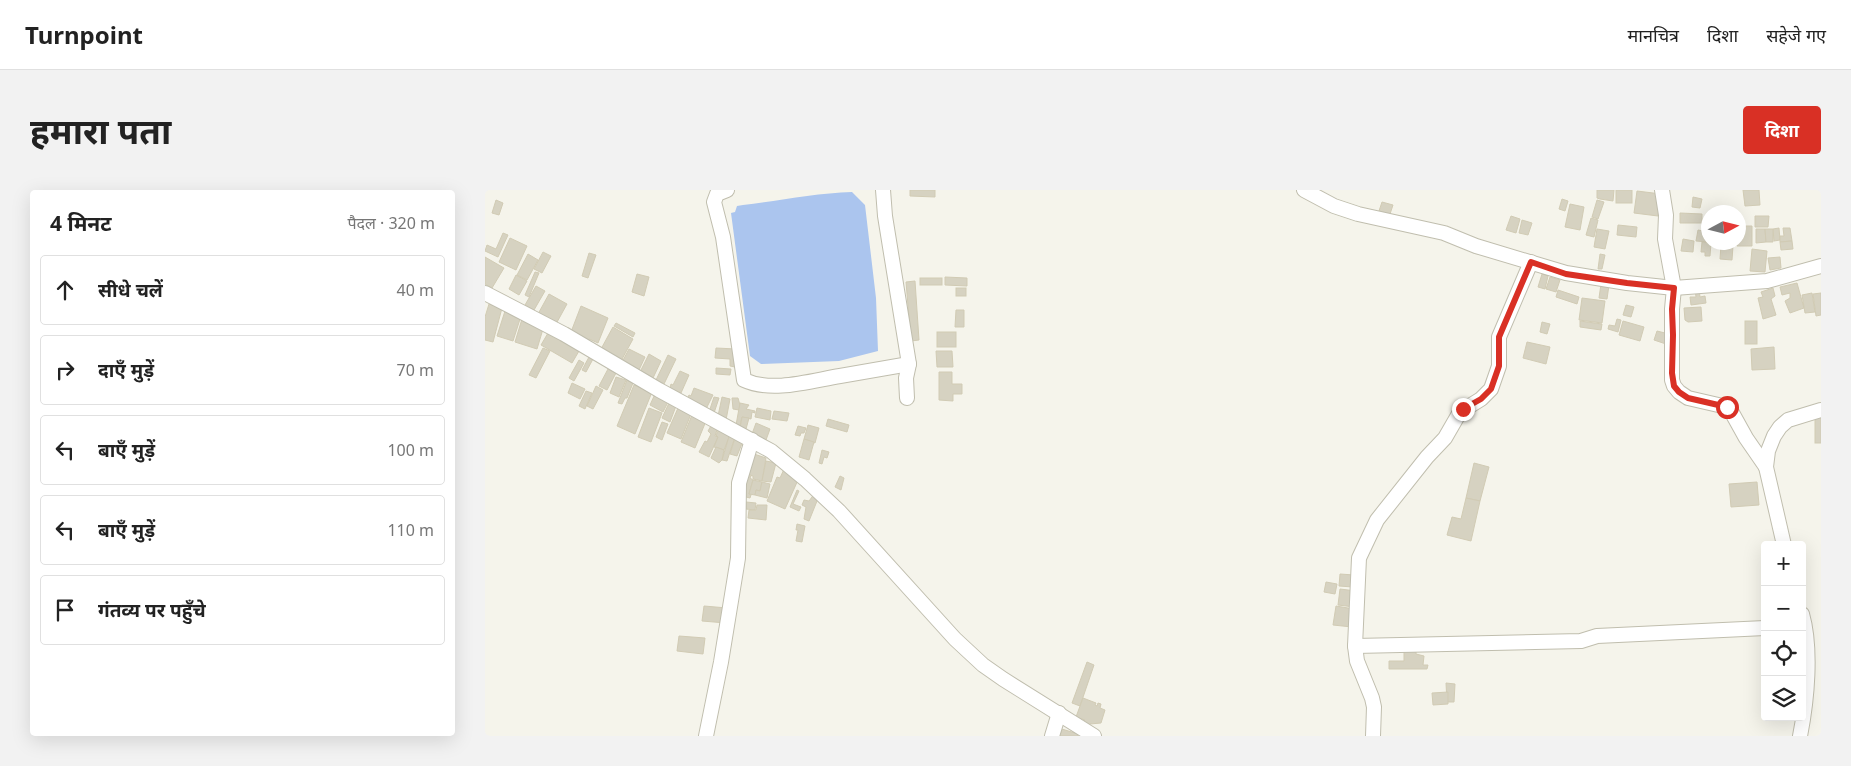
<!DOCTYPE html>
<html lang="hi">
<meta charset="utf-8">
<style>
body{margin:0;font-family:"Noto Sans","Noto Sans Devanagari",sans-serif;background:#f2f2f2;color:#222}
.controls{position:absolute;right:15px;bottom:15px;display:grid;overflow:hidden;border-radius:5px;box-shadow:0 5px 20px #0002}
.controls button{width:45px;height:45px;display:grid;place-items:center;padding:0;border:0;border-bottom:1px solid #e0e0e0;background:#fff;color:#222;font:25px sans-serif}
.compass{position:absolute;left:1216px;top:15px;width:45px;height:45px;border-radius:50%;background:#fff;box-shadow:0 5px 20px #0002;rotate:83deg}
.stop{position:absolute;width:15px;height:15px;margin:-11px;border:4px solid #d93025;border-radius:50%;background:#fff}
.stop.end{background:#d93025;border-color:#fff;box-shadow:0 1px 5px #0008}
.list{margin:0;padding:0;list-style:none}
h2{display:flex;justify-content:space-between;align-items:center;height:65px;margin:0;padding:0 20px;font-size:21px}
h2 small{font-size:16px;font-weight:400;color:#767676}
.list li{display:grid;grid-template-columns:32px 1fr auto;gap:15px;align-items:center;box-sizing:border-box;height:70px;margin:0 10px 10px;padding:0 10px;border:1px solid #e0e0e0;border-radius:5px}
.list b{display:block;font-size:19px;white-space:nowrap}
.list em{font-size:16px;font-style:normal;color:#767676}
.icon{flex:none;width:28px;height:28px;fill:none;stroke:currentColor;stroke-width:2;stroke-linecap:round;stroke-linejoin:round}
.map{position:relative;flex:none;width:1336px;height:546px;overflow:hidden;border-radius:5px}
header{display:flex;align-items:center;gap:30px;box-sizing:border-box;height:70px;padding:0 25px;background:#fff;border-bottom:1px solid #e0e0e0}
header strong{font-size:24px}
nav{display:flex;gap:28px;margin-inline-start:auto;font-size:18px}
.intro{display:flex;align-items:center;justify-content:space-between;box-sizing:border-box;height:120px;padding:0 30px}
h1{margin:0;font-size:35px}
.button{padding:12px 22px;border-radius:5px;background:#d93025;color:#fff;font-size:18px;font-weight:700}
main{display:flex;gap:30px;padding:0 30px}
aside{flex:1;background:#fff;border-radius:5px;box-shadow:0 5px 20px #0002}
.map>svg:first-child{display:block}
</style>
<header>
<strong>Turnpoint</strong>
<nav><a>मानचित्र</a><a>दिशा</a><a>सहेजे गए</a></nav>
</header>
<div class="intro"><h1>हमारा पता</h1><a class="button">दिशा</a></div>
<main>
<aside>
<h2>4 मिनट<small>पैदल · 320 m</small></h2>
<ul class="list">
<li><svg class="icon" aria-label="ahead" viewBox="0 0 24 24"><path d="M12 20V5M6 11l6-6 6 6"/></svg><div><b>सीधे चलें</b></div><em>40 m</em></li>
<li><svg class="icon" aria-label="right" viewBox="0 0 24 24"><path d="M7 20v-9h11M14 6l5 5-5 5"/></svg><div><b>दाएँ मुड़ें</b></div><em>70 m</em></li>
<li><svg class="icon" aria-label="left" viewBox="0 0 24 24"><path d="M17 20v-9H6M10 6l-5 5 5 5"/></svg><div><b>बाएँ मुड़ें</b></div><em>100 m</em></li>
<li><svg class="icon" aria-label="left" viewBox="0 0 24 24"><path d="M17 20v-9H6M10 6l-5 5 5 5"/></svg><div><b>बाएँ मुड़ें</b></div><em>110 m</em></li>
<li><svg class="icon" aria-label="arrive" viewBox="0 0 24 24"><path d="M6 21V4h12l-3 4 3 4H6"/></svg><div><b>गंतव्य पर पहुँचे</b></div></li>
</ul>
</aside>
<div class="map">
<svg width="1336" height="546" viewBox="0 0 1336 546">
<rect width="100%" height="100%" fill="#f5f4eb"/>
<path fill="#abc5ee" d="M 367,2 L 380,15 L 391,108 L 393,161 L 354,171 L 276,174 L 265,166 L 246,23 L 250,22 L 252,16 L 258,15 C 294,11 331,3 367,2 Z"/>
<g fill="#d6d2c1" stroke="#d1cbb4">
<path d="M 425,0 L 450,0 L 450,7 L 425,6 Z"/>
<path d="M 1112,0 L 1129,0 L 1128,11 L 1115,9 L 1112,8 Z"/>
<rect x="1131" y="0" width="16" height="13"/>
<path d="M 1258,0 L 1274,0 L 1275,15 L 1260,16 Z"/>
<path d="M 1152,1 L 1176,4 L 1173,26 L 1149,23 Z"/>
<path d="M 1208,7 L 1217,9 L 1215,18 L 1207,17 Z"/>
<path d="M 1077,9 L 1083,11 L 1080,21 L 1074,19 Z"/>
<path d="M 11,10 L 18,13 L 14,25 L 7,23 Z"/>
<path d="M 1112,10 L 1119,12 L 1113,29 L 1107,27 Z"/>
<path d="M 897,12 L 908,15 L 905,24 L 894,21 Z"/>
<path d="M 1085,14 L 1099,17 L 1095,40 L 1080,37 Z"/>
<path d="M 1195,23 L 1217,24 L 1217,33 L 1195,33 Z"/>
<path d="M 1026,26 L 1035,29 L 1031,43 L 1021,40 Z"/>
<path d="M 1270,26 L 1284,26 L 1283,37 L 1270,37 Z"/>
<path d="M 1106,28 L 1113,30 L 1109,47 L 1101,45 Z"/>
<path d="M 1037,30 L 1047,33 L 1043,45 L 1034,43 Z"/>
<path d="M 1133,35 L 1152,37 L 1151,47 L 1132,45 Z"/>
<path d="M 1254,36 L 1267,36 L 1267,56 L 1252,56 Z"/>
<path d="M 1294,38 L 1295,50 L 1289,51 L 1288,39 Z"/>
<path d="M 1298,38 L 1305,38 L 1307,51 L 1295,52 L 1295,46 L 1299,46 Z"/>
<path d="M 1112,39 L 1124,41 L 1120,59 L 1109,57 Z"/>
<path d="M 1271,39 L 1280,39 L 1281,52 L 1271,53 Z"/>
<path d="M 1280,39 L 1288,39 L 1288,52 L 1281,52 Z"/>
<path d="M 1213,40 L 1224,42 L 1224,52 L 1211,51 Z"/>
<path d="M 18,43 L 23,45 L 13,67 L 0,61 L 2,55 L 11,59 Z"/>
<path d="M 25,48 L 42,56 L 31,80 L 14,72 Z"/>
<path d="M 1198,49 L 1209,51 L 1208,62 L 1196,61 Z"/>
<path d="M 1307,51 L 1308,59 L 1296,60 L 1295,52 Z"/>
<path d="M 1217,52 L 1226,53 L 1225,66 L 1220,66 L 1220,62 L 1216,62 Z"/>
<path d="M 1236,55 L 1248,56 L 1247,70 L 1235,69 Z"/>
<path d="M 1267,59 L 1282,61 L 1280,82 L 1265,81 Z"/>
<path d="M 58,62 L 66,66 L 57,83 L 49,79 Z"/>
<path d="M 104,63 L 111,65 L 103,88 L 97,86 Z"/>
<path d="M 43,64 L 53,70 L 42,90 L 32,85 Z"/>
<path d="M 1115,64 L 1120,65 L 1117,79 L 1113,79 Z"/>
<path d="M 0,67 L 19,78 L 7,98 L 0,94 Z"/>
<path d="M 1295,67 L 1296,78 L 1285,80 L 1283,68 Z"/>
<path d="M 50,82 L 54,83 L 44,107 L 40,105 Z"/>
<path d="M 152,84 L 164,87 L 159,106 L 147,102 Z"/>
<path d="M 1057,84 L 1063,86 L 1060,99 L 1053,97 Z"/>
<path d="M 31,85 L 42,91 L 34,105 L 24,99 Z"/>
<path d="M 460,87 L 482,88 L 482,96 L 460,95 Z"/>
<path d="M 1065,87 L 1075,90 L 1071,102 L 1061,99 Z"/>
<rect x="435" y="88" width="22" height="7"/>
<path d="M 430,91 L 434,150 L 426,151 L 421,92 Z"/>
<path d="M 1312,93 L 1319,118 L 1305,123 L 1300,111 L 1305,108 L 1305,103 L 1297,105 L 1295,97 Z"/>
<path d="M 1116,94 L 1124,95 L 1122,109 L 1114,108 Z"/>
<path d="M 51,96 L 60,101 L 49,120 L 40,115 Z"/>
<rect x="471" y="98" width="10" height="8"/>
<path d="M 1288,98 L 1290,106 L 1286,109 L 1291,125 L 1278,129 L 1273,108 L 1278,107 L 1276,102 Z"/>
<path d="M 1210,99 L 1214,99 L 1215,107 L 1220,106 L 1221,113 L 1206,115 L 1205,107 L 1211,107 Z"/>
<path d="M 1073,100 L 1094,107 L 1092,114 L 1071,107 Z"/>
<path d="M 1327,103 L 1330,122 L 1320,123 L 1317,105 Z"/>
<path d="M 1336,103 L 1336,125 L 1331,126 L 1328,104 Z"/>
<path d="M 64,104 L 82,114 L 71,134 L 53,124 Z"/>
<path d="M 1097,108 L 1120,111 L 1117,133 L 1094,130 Z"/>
<path d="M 4,114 L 17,118 L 8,152 L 0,150 L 0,127 Z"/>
<path d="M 1141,115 L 1149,117 L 1146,127 L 1138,125 Z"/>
<path d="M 96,116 L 123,128 L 113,153 L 104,149 L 103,152 L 86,142 Z"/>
<path d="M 1216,117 L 1217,131 L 1203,132 L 1200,130 L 1199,118 Z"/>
<path d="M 471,120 L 479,120 L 479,137 L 470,137 Z"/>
<path d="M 20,121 L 36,126 L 28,151 L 12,146 Z"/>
<path d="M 37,129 L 50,133 L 49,136 L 58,139 L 52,159 L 30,152 Z"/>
<path d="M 1132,129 L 1136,130 L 1133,142 L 1123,139 L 1124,135 L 1130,136 Z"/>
<path d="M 1095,131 L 1117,134 L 1116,140 L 1095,137 Z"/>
<path d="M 1138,131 L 1159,137 L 1155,151 L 1134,145 Z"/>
<rect x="1260" y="131" width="12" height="23"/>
<path d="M 1057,132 L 1065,134 L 1062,144 L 1055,142 Z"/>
<path d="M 131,133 L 150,143 L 148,147 L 129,136 Z"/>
<path d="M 128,137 L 148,149 L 136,171 L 116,159 Z"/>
<path d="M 1172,141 L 1184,144 L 1181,154 L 1169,150 Z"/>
<rect x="452" y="142" width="19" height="15"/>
<path d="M 63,143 L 94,161 L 87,173 L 56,155 Z"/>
<path d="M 1042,152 L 1065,157 L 1061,174 L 1038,168 Z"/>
<path d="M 1289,157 L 1290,179 L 1267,180 L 1266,159 Z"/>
<path d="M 58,158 L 65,161 L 51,188 L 44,185 Z"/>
<path d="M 231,158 L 251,159 L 250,177 L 245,176 L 245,169 L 230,168 Z"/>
<path d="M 144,159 L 160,167 L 154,180 L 137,172 Z"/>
<path d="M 451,161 L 467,161 L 468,177 L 452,177 Z"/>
<path d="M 164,164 L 176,171 L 168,188 L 155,182 Z"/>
<path d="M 183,165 L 191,169 L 179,194 L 171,190 Z"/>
<path d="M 104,167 L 108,169 L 101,182 L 97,180 Z"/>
<path d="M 94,170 L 99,173 L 89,191 L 84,188 Z"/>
<path d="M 231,178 L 246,179 L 245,185 L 231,184 Z"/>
<path d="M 123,179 L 131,183 L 122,200 L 114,196 Z"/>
<path d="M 195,181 L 204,185 L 196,203 L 185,198 L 186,194 L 188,195 Z"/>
<path d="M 454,182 L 467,182 L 467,194 L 477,194 L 477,204 L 468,204 L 468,211 L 454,210 Z"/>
<path d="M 131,187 L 141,190 L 134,207 L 125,203 Z"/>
<path d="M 142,190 L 148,193 L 142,208 L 140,208 L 137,214 L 133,213 Z"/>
<path d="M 87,193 L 100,199 L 95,209 L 83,203 Z"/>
<path d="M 149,195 L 167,202 L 150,244 L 132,236 Z"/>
<path d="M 111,196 L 118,200 L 108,219 L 102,216 Z"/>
<path d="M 209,198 L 228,205 L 221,219 L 202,209 L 204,205 L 206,206 Z"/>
<path d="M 101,201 L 107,203 L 100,219 L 94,216 Z"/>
<path d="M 170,204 L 184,210 L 178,222 L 165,215 Z"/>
<path d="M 229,207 L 234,208 L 229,223 L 224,222 Z"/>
<path d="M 237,207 L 245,209 L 241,230 L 233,226 Z"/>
<path d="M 247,208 L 253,208 L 255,215 L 254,220 L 248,219 Z"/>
<path d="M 184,213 L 191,216 L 185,232 L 177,228 Z"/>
<path d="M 255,213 L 264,215 L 261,219 L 270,221 L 270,223 L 267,222 L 266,229 L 257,227 L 255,236 L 251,235 Z"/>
<path d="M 164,218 L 177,223 L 166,252 L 153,247 Z"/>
<path d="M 193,218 L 206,224 L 196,249 L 182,243 Z"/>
<path d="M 272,218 L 286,221 L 285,230 L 270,227 Z"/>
<path d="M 289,221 L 304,223 L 302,231 L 287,229 Z"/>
<path d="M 207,225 L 221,231 L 210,258 L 196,252 Z"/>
<path d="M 257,227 L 264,228 L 261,239 L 255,238 Z"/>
<rect x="1330" y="228" width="6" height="25"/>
<path d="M 343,229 L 364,235 L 362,242 L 341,236 Z"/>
<path d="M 177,232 L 183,234 L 177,250 L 171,247 Z"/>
<path d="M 271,233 L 285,239 L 281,250 L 267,244 Z"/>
<path d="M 227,234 L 233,237 L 230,246 L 233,247 L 224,267 L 214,262 L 220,251 L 222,252 L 226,244 L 223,241 Z"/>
<path d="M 323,235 L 334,238 L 330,253 L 319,249 Z"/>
<path d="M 313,236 L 321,238 L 319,243 L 316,243 L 315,246 L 310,245 Z"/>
<path d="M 234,239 L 245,245 L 239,260 L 229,257 L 233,247 L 231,245 Z"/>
<path d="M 245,243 L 250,247 L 242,271 L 237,270 Z"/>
<path d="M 250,248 L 258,251 L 252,266 L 245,264 Z"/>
<path d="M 319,249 L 329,252 L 324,270 L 314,267 Z"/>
<path d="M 231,257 L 239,260 L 237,270 L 234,273 L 226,268 Z"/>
<path d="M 337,260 L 344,262 L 342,268 L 339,267 L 337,274 L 334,273 Z"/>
<path d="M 266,263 L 281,268 L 277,291 L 268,289 L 268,286 L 260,283 Z"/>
<path d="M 281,271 L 291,273 L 286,292 L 277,291 Z"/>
<path d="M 989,273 L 1004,277 L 995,311 L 981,308 Z"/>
<path d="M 300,277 L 313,290 L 300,319 L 282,311 L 292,287 L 295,288 Z"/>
<path d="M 258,284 L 266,286 L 265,288 L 268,290 L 264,304 L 266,305 L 265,308 L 257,306 Z"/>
<path d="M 355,286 L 359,288 L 356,300 L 350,297 Z"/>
<path d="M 268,290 L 277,292 L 275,301 L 271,300 L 270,305 L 264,304 Z"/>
<path d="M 277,292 L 285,294 L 282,308 L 270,305 L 271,300 L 275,301 Z"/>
<path d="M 1272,292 L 1274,315 L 1246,317 L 1244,294 Z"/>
<path d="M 312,300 L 314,301 L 308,314 L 316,317 L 314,321 L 305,317 Z"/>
<path d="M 330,303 L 334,306 L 324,331 L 319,329 L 321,317 L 317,315 L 319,310 L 324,311 Z"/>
<path d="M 981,308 L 995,311 L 986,351 L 962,345 L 967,327 L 976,329 Z"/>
<path d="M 261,312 L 271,313 L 270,320 L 261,319 Z"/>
<path d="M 272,315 L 282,315 L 281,330 L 263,328 L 264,320 L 271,320 Z"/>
<path d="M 312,334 L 320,336 L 317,352 L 311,351 L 313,340 L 311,340 Z"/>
<path d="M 855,384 L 869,385 L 868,397 L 854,396 Z"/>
<path d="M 841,392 L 852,394 L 850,404 L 839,402 Z"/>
<path d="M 855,399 L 871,401 L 869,417 L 853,415 Z"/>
<path d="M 219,416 L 242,418 L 241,433 L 217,431 Z"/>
<path d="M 851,416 L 869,419 L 867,437 L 848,435 Z"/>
<path d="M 194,446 L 220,448 L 218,464 L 192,461 Z"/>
<path d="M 919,456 L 931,456 L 931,464 L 939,466 L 938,475 L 943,475 L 942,479 L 904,479 L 904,471 L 919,471 Z"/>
<path d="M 602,472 L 609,475 L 595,516 L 587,513 Z"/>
<path d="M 961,493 L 970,494 L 969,512 L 962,512 Z"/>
<path d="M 963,502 L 963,514 L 948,515 L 947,503 Z"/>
<path d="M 598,508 L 611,513 L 610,515 L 612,516 L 613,513 L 616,514 L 615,518 L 620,520 L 616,533 L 605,534 L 604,537 L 597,533 L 600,530 L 591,527 Z"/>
<path d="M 577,539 L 593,544 L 593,546 L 572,546 L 573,543 L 576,543 Z"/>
</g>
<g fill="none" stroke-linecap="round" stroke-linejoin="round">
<g stroke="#c0beae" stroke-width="16">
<g id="minor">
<path d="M 242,0 L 232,4 L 229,12 L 238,47 L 259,190 C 287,203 325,191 355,186 C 378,182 401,178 424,174"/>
<path d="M 398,0 L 400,26 L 424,174 L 421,188 L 422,208"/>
<path d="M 819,0 L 849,16 L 873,24 L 959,43 L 991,56 L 1081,83 L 1142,93 L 1189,98 L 1282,91 L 1336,76"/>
<path d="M 1177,0 L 1181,25 L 1180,49 L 1189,98 L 1187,119 L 1187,190 L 1189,196 L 1194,202 L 1203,208 L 1242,217 L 1246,221 L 1261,248 L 1281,277"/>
<path d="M 0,103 L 79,144 L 174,200 L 286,261 L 320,289 L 354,321 L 470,449 L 498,475 L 518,489 L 609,546"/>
<path d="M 1299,355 L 1281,277 L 1283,261 L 1289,246 L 1295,237 L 1303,230 L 1336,220"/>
<path d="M 870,456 L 1096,451 L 1112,446 L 1280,438"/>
<path d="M 221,546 L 236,472 L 253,368 L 254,293 L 267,250"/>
<path d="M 567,546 L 574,523"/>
<path d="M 888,546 L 889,517 L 887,508 L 872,471 L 870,456 L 874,368 L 892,330 L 942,267 L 960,248 L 975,222 L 996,209 L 1006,199 L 1014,176 L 1014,147 L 1046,72"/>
<path d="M 1315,546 C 1322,511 1327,459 1317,424"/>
</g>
</g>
<use href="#minor" stroke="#fff" stroke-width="14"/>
</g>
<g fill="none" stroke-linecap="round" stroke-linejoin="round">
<path stroke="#d93025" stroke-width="6" d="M 978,219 L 996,209 L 1006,199 L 1014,176 L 1014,147 L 1046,72 L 1081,84 L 1142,93 L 1189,98 L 1187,119 L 1188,145 L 1187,183 L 1189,196 L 1194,202 L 1203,208 L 1242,217"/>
</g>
</svg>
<div class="controls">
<button>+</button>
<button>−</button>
<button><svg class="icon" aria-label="locate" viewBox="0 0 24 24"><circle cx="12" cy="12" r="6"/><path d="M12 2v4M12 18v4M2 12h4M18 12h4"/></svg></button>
<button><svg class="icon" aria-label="layers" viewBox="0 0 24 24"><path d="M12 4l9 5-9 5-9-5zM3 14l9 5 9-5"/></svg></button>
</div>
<svg class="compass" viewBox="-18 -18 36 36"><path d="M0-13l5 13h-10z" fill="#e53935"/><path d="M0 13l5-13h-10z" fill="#767676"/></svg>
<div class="stop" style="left:1242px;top:217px"></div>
<div class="stop end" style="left:978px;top:219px"></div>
</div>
</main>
